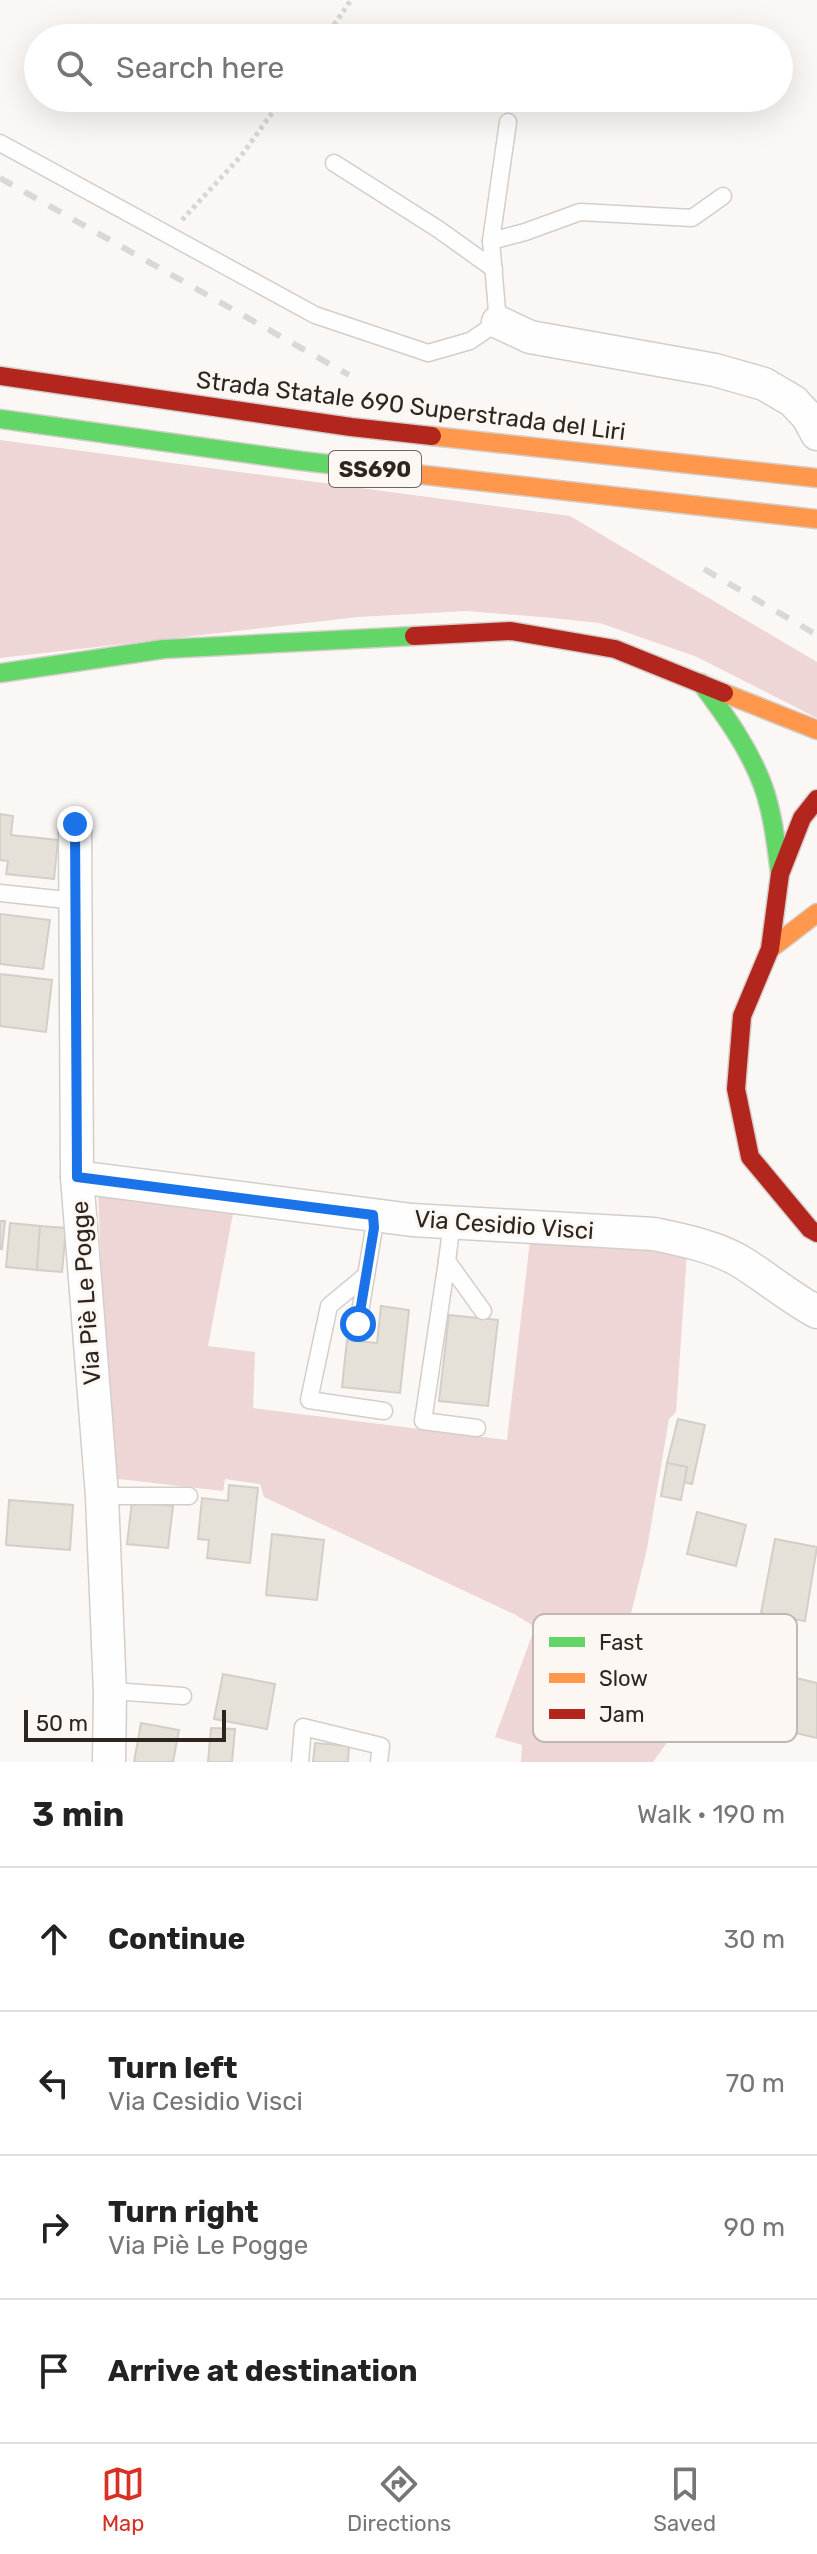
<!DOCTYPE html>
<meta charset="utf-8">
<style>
body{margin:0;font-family:Rubik,sans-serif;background:#f6f6f6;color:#222}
.scale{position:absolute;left:24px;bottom:20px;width:202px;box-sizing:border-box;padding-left:8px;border:4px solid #2e261e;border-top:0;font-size:22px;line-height:28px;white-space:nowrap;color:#2e261e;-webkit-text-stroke:6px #fcf7f3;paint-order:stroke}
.stop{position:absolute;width:24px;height:24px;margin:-18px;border:6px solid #1a73e8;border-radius:50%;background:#fff}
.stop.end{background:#1a73e8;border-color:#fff;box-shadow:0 2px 8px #0008}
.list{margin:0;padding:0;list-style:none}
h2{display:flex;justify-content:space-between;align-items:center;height:104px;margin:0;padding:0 32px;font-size:34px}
h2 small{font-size:26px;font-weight:400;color:#767676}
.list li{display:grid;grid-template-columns:52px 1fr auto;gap:24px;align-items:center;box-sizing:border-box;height:144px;padding:0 32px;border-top:2px solid #e0e0e0}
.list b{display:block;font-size:30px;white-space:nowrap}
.list p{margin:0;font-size:26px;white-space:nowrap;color:#767676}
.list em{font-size:26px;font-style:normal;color:#767676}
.icon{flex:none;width:44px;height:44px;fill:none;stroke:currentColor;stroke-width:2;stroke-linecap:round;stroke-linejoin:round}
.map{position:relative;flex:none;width:817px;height:1762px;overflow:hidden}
.search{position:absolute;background:#fff;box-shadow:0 8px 32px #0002;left:24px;right:24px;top:24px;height:88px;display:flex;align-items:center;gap:20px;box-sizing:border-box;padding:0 28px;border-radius:44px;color:#767676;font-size:30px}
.sheet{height:680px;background:#fff}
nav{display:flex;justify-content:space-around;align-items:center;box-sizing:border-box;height:112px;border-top:2px solid #e0e0e0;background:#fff;font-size:22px;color:#767676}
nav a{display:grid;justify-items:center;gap:4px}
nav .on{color:#d93025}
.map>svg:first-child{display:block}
</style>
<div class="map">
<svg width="817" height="1762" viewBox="0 0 817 1762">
<rect width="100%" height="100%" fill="#faf7f5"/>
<g fill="#edd6d5">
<path d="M 0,440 L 570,516 L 817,662 L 817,718 L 697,657 L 600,623 L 542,617 L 466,611 L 358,617 L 0,658 Z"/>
<path d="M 98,1191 L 235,1203 L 208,1346 L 255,1352 L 253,1408 L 507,1440 L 531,1232 L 687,1252 L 676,1412 L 669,1419 L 647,1549 L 616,1674 L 686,1716 L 653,1762 L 521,1762 L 522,1745 L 495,1737 L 535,1627 L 514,1614 L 264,1497 L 260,1484 L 225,1479 L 223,1491 L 110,1478 Z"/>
</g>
<g fill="#e6e1d8" stroke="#d2cfc9" stroke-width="2">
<path d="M 0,814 L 13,816 L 11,835 L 58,840 L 54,879 L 6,874 L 8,861 L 0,860 Z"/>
<path d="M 0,914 L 50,920 L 43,969 L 0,964 Z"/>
<path d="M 0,974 L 52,980 L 46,1032 L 0,1026 Z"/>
<path d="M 0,1221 L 5,1221 L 2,1249 L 0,1249 Z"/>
<path d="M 10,1223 L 40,1226 L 37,1270 L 6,1267 Z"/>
<path d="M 40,1226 L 66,1228 L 62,1272 L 37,1270 Z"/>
<path d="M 381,1306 L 409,1310 L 400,1393 L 342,1387 L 347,1340 L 377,1343 Z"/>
<path d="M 449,1315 L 498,1320 L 488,1406 L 439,1401 Z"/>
<path d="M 678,1419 L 705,1425 L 692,1484 L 684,1482 L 687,1467 L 667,1463 Z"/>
<path d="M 667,1463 L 687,1467 L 681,1500 L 661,1496 Z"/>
<path d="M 229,1485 L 258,1488 L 250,1563 L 207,1558 L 209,1540 L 198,1539 L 202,1498 L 228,1501 Z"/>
<path d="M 9,1500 L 73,1505 L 70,1550 L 6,1545 Z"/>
<path d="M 132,1502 L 173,1506 L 168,1548 L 127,1544 Z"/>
<path d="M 697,1512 L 746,1525 L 736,1566 L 687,1554 Z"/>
<path d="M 272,1534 L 324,1540 L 317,1600 L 266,1595 Z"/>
<path d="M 775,1539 L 817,1547 L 805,1621 L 761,1613 Z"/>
<path d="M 763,1670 L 817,1683 L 817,1738 L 750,1722 Z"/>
<path d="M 223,1674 L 275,1684 L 267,1729 L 214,1719 Z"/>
<path d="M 141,1723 L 179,1730 L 173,1762 L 134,1762 Z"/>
<path d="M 211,1728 L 235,1729 L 232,1762 L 208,1762 Z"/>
<path d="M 315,1743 L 349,1746 L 348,1762 L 313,1762 Z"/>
</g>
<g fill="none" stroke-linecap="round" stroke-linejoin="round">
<g stroke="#d4ceca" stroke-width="19">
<g id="lane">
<path d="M 0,143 L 315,315 L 428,353 L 470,341 L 498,322 L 491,241 L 525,232 L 580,212 L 692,218 L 723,196"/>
<path d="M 334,163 L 438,229 L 494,269"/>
<path d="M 491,241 L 508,122"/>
<path d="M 0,893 L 76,901"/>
<path d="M 452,1222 L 447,1261 L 483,1311"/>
<path d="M 447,1261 L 423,1421 L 477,1428"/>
<path d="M 365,1276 L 329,1306 L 309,1400 L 384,1411"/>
<path d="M 358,1324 L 374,1228 L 373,1215"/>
<path d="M 102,1496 L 189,1496"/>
<path d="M 110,1693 L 127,1692 L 183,1696"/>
<path d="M 300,1762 L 303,1727 L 381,1746 L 379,1762"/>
</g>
</g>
<g stroke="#d4ceca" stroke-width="35">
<g id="street">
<path d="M 498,322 L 530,337 L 715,370 L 764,384 L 793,401 L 808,417 L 817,434"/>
<path d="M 75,824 L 77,1177 L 102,1496 L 110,1693 L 109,1762"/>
<path d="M 77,1177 L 412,1220 L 654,1234 C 682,1240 713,1246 738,1260 C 765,1276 789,1297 817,1312"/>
</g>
</g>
<g stroke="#d4ceca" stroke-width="21">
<g id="fast">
<path d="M 0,419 L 302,461 L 406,473"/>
<path d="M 0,673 L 164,649 L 414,636"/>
<path d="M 701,683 C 725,715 749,748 763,786 C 773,814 776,844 780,873"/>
</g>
</g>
<g stroke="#d4ceca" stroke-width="21">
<g id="slow">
<path d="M 432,436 L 817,478"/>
<path d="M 406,473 L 817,519"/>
<path d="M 724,693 L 817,730"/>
<path d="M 770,949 L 817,913"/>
</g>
</g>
<g stroke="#d4ceca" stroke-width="21">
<g id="jam">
<path d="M 0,376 L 351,427 L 432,436"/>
<path d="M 414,636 L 511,631 L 615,649 L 724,693"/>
<path d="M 817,799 L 802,818 L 780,874 L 770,949 L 742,1016 L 736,1089 L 750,1157 L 810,1229 L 817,1233"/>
</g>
</g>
<g stroke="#d7d7d6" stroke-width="5" stroke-dasharray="4 4" stroke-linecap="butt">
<path d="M 325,38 L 351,0"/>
<path d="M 182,220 L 241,156 L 283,98"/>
</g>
<use href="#lane" stroke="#fefefe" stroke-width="16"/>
<use href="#street" stroke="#fefefe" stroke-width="32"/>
<use href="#fast" stroke="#63d668" stroke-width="18"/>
<use href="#slow" stroke="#ff974d" stroke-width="18"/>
<use href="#jam" stroke="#b3261e" stroke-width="18"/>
<g stroke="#d9d8d6" stroke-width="6" stroke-dasharray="14 14" stroke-linecap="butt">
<path d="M 0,178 L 349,375"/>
<path d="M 704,569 L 817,635"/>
</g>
</g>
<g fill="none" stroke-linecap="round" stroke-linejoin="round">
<path stroke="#1a73e8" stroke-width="10" d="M 75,824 L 77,1177 L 373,1215 L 374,1228 L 358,1324"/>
</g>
<g text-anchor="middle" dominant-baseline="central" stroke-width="6" stroke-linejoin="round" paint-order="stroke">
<rect fill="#fcf7f3" stroke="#6c655e" stroke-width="2" x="329" y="451" width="92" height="36" rx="6"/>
<g font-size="22" font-weight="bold" fill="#2e261e">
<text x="375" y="469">SS690</text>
</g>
<g font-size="24" fill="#2e261e" stroke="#fcf7f3">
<text transform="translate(411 406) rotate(7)">Strada Statale 690 Superstrada del Liri</text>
<text transform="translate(504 1225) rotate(4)">Via Cesidio Visci</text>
<text transform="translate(86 1293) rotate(-94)">Via Piè Le Pogge</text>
</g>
</g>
<rect x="533" y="1614" width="264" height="128" rx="12" fill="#fcf7f3" stroke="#beb8b3" stroke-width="2"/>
<rect x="549" y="1637" width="36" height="10" fill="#63d668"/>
<rect x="549" y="1673" width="36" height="10" fill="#ff974d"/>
<rect x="549" y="1709" width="36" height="10" fill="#b3261e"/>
<g font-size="22" fill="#2e261e">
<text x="599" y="1650">Fast</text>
<text x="599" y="1686">Slow</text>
<text x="599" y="1722">Jam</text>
</g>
</svg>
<div class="scale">50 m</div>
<div class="stop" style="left:358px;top:1324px"></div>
<div class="stop end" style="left:75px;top:824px"></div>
<div class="search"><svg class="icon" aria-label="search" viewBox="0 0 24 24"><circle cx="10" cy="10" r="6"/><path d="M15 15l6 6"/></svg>Search here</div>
</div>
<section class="sheet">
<h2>3 min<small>Walk · 190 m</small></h2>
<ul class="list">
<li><svg class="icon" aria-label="ahead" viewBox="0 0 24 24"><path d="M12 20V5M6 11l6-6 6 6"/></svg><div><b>Continue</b></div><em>30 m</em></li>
<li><svg class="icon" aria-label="left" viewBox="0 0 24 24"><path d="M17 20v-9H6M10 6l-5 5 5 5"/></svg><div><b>Turn left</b><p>Via Cesidio Visci</p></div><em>70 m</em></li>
<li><svg class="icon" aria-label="right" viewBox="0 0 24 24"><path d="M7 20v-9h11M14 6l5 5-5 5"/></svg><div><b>Turn right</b><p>Via Piè Le Pogge</p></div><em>90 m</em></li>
<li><svg class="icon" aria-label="arrive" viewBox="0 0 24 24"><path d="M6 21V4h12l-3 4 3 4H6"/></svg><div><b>Arrive at destination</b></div></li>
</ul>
</section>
<nav>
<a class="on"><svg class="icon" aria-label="map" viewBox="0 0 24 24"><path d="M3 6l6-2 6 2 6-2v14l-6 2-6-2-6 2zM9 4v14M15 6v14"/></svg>Map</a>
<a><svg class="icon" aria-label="directions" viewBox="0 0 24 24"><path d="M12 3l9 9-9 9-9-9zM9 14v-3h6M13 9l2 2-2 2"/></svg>Directions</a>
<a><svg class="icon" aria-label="saved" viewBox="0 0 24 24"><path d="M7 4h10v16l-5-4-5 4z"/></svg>Saved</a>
</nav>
